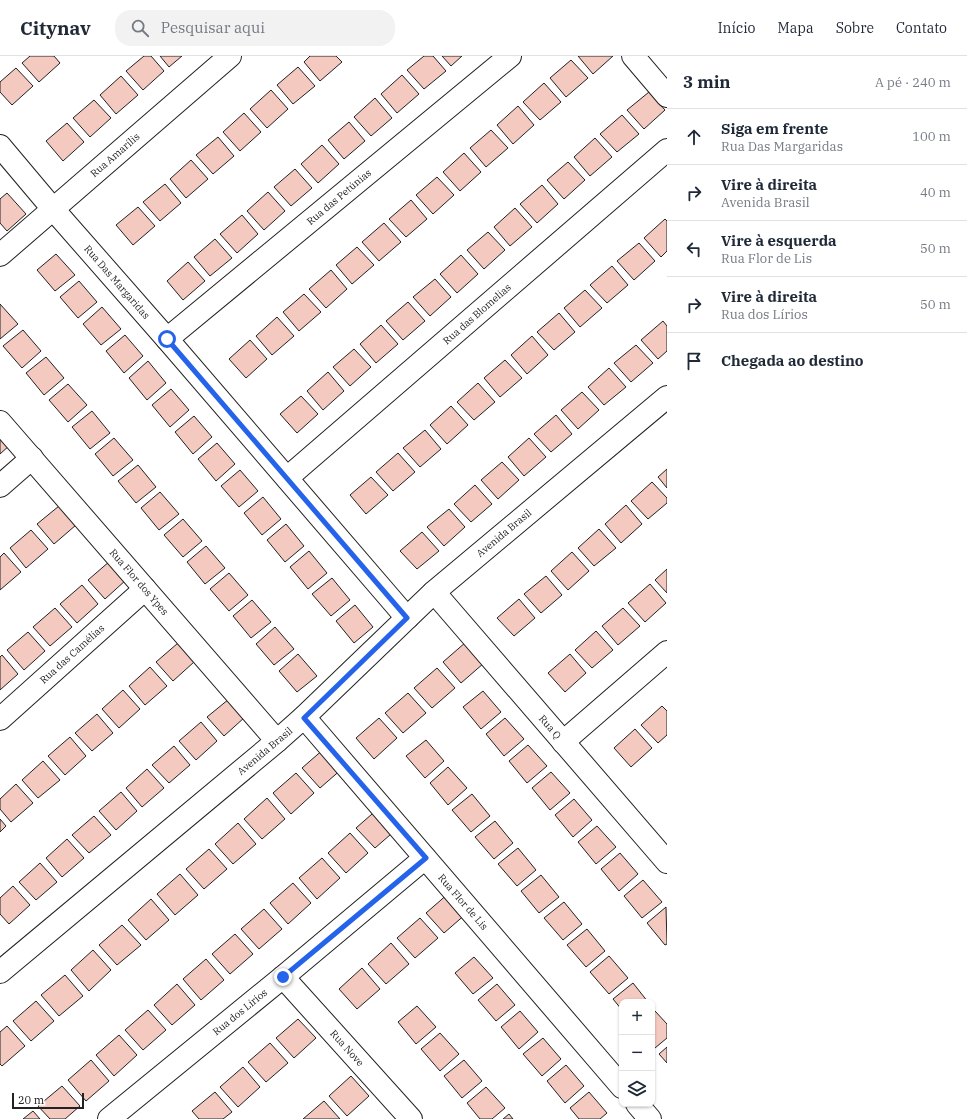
<!DOCTYPE html>
<html lang="pt">
<meta charset="utf-8">
<style>
body{margin:0;font-family:"IBM Plex Serif",serif;background:#f2f2f3;color:#1f2937}
.controls{position:absolute;right:12px;bottom:12px;display:grid;overflow:hidden;border-radius:8px;box-shadow:0 1px 3px #0004}
.controls button{width:36px;height:36px;display:grid;place-items:center;padding:0;border:0;border-bottom:1px solid #e0e1e3;background:#fff;color:#1f2937;font:20px sans-serif}
.scale{position:absolute;left:12px;bottom:10px;width:72px;box-sizing:border-box;padding-left:4px;border:2px solid #222;border-top:0;font-size:11px;line-height:14px;white-space:nowrap;color:#222;-webkit-text-stroke:3px #fff;paint-order:stroke}
.stop{position:absolute;width:12px;height:12px;margin:-9px;border:3px solid #2563eb;border-radius:50%;background:#fff}
.stop.end{background:#2563eb;border-color:#fff;box-shadow:0 1px 4px #0008}
.list{margin:0;padding:0;list-style:none}
h2{display:flex;justify-content:space-between;align-items:center;height:52px;margin:0;padding:0 16px;font-size:17px}
h2 small{font-size:13px;font-weight:400;color:#747a83}
.list li{display:grid;grid-template-columns:26px 1fr auto;gap:12px;align-items:center;box-sizing:border-box;height:56px;padding:0 16px;border-top:1px solid #e0e1e3}
.list b{display:block;font-size:15px;white-space:nowrap}
.list p{margin:0;font-size:13px;white-space:nowrap;color:#747a83}
.list em{font-size:13px;font-style:normal;color:#747a83}
.icon{flex:none;width:22px;height:22px;fill:none;stroke:currentColor;stroke-width:2;stroke-linecap:round;stroke-linejoin:round}
.map{position:relative;flex:none;width:667px;height:1063px;overflow:hidden}
header{display:flex;align-items:center;gap:24px;box-sizing:border-box;height:56px;padding:0 20px;background:#fff;border-bottom:1px solid #e0e1e3}
header strong{font-size:19px}
nav{display:flex;gap:22px;margin-inline-start:auto;font-size:14px}
.search{width:280px;height:36px;background:#f2f2f3;display:flex;align-items:center;gap:10px;box-sizing:border-box;padding:0 14px;border-radius:16px;color:#747a83;font-size:15px}
main{display:flex}
aside{flex:1;background:#fff}
.map>svg:first-child{display:block}
</style>
<header>
<strong>Citynav</strong>
<div class="search"><svg class="icon" aria-label="search" viewBox="0 0 24 24"><circle cx="10" cy="10" r="6"/><path d="M15 15l6 6"/></svg>Pesquisar aqui</div>
<nav><a>Início</a><a>Mapa</a><a>Sobre</a><a>Contato</a></nav>
</header>
<main>
<div class="map">
<svg width="667" height="1063" viewBox="0 0 667 1063">
<rect width="100%" height="100%" fill="#fff"/>
<g fill="#f3c9c0" stroke="#222">
<path d="M 30,0 L 54,0 L 60,7 L 39,26 L 22,7 Z"/>
<path d="M 144,0 L 151,0 L 164,15 L 143,34 L 126,15 Z"/>
<path d="M 160,0 L 182,0 L 169,11 Z"/>
<path d="M 310,0 L 336,0 L 342,6 L 320,25 L 304,6 Z"/>
<path d="M 424,0 L 433,0 L 446,15 L 424,33 L 407,14 Z"/>
<path d="M 442,0 L 462,0 L 451,10 Z"/>
<path d="M 578,0 L 613,0 L 593,18 Z"/>
<path d="M 571,4 L 588,22 L 566,41 L 550,22 Z"/>
<path d="M 298,11 L 315,30 L 293,48 L 277,29 Z"/>
<path d="M 16,12 L 33,30 L 12,49 L 0,36 L 0,26 Z"/>
<path d="M 402,19 L 419,38 L 397,57 L 381,38 Z"/>
<path d="M 121,20 L 138,39 L 116,58 L 100,39 Z"/>
<path d="M 544,27 L 561,46 L 540,64 L 523,46 Z"/>
<path d="M 271,34 L 288,53 L 267,72 L 250,53 Z"/>
<path d="M 649,36 L 665,54 L 644,73 L 627,54 Z"/>
<path d="M 375,42 L 392,62 L 371,80 L 354,61 Z"/>
<path d="M 94,44 L 111,62 L 90,81 L 73,62 Z"/>
<path d="M 518,50 L 534,69 L 513,88 L 497,69 Z"/>
<path d="M 244,57 L 261,76 L 240,95 L 223,76 Z"/>
<path d="M 622,59 L 639,78 L 617,96 L 600,78 Z"/>
<path d="M 349,66 L 365,85 L 344,103 L 328,84 Z"/>
<path d="M 67,67 L 84,86 L 63,105 L 46,85 Z"/>
<path d="M 491,74 L 508,92 L 486,111 L 470,92 Z"/>
<path d="M 218,81 L 234,100 L 213,118 L 196,99 Z"/>
<path d="M 595,82 L 612,101 L 590,120 L 574,101 Z"/>
<path d="M 322,89 L 339,108 L 318,127 L 301,108 Z"/>
<path d="M 464,97 L 481,116 L 460,135 L 443,116 Z"/>
<path d="M 191,104 L 208,123 L 186,142 L 170,123 Z"/>
<path d="M 568,106 L 585,124 L 564,143 L 547,124 Z"/>
<path d="M 295,113 L 312,132 L 291,150 L 274,131 Z"/>
<path d="M 437,121 L 454,139 L 433,158 L 416,139 Z"/>
<path d="M 165,128 L 181,147 L 160,165 L 143,146 Z"/>
<path d="M 542,129 L 558,148 L 537,167 L 520,148 Z"/>
<path d="M 268,136 L 285,155 L 264,174 L 247,155 Z"/>
<path d="M 7,137 L 26,158 L 7,175 L 0,167 L 0,143 Z"/>
<path d="M 411,144 L 427,163 L 406,181 L 389,163 Z"/>
<path d="M 138,151 L 155,170 L 133,189 L 116,169 Z"/>
<path d="M 515,152 L 532,171 L 510,190 L 494,171 Z"/>
<path d="M 242,159 L 258,178 L 237,197 L 220,178 Z"/>
<path d="M 665,163 L 667,165 L 667,195 L 661,201 L 644,182 Z"/>
<path d="M 384,167 L 401,186 L 379,205 L 362,186 Z"/>
<path d="M 488,176 L 505,194 L 484,213 L 467,194 Z"/>
<path d="M 215,183 L 232,202 L 210,220 L 194,201 Z"/>
<path d="M 639,187 L 655,205 L 634,224 L 617,205 Z"/>
<path d="M 357,191 L 374,209 L 352,228 L 336,209 Z"/>
<path d="M 56,198 L 75,219 L 55,235 L 37,214 Z"/>
<path d="M 461,199 L 478,218 L 457,237 L 440,218 Z"/>
<path d="M 188,206 L 205,225 L 183,244 L 167,225 Z"/>
<path d="M 612,210 L 628,229 L 607,247 L 590,229 Z"/>
<path d="M 331,214 L 347,233 L 326,252 L 309,233 Z"/>
<path d="M 435,223 L 451,241 L 430,260 L 413,241 Z"/>
<path d="M 79,225 L 97,246 L 78,262 L 60,241 Z"/>
<path d="M 585,234 L 602,252 L 580,271 L 564,252 Z"/>
<path d="M 304,238 L 321,256 L 299,275 L 283,256 Z"/>
<path d="M 408,246 L 425,265 L 403,284 L 386,265 Z"/>
<path d="M 0,248 L 18,268 L 0,283 Z"/>
<path d="M 102,251 L 121,273 L 101,289 L 83,268 Z"/>
<path d="M 559,257 L 575,276 L 554,294 L 537,276 Z"/>
<path d="M 277,261 L 294,280 L 272,299 L 256,280 Z"/>
<path d="M 663,265 L 667,270 L 667,295 L 658,303 L 641,284 Z"/>
<path d="M 381,269 L 398,288 L 376,307 L 360,288 Z"/>
<path d="M 23,274 L 41,295 L 22,312 L 3,290 Z"/>
<path d="M 125,279 L 143,300 L 124,317 L 106,295 Z"/>
<path d="M 532,280 L 548,299 L 527,318 L 511,299 Z"/>
<path d="M 250,284 L 267,303 L 246,322 L 229,303 Z"/>
<path d="M 636,289 L 653,307 L 631,326 L 614,307 Z"/>
<path d="M 354,293 L 371,311 L 350,330 L 333,311 Z"/>
<path d="M 46,301 L 64,322 L 44,339 L 26,317 Z"/>
<path d="M 505,304 L 522,322 L 500,341 L 484,322 Z"/>
<path d="M 148,305 L 166,327 L 147,344 L 129,322 Z"/>
<path d="M 609,312 L 626,331 L 604,349 L 588,331 Z"/>
<path d="M 328,316 L 344,335 L 323,354 L 307,335 Z"/>
<path d="M 478,327 L 495,346 L 474,364 L 457,346 Z"/>
<path d="M 68,328 L 87,349 L 68,366 L 49,344 Z"/>
<path d="M 171,333 L 189,354 L 170,371 L 152,349 Z"/>
<path d="M 582,336 L 599,354 L 578,373 L 561,354 Z"/>
<path d="M 301,340 L 318,358 L 297,377 L 280,358 Z"/>
<path d="M 451,350 L 468,369 L 447,388 L 430,369 Z"/>
<path d="M 92,355 L 110,377 L 90,393 L 72,371 Z"/>
<path d="M 556,359 L 572,378 L 551,396 L 534,378 Z"/>
<path d="M 194,360 L 212,381 L 193,398 L 175,376 Z"/>
<path d="M 425,374 L 441,393 L 420,411 L 403,392 Z"/>
<path d="M 0,377 L 10,389 L 0,398 Z"/>
<path d="M 114,382 L 133,404 L 113,420 L 95,398 Z"/>
<path d="M 529,382 L 546,401 L 524,420 L 508,401 Z"/>
<path d="M 217,387 L 235,408 L 216,425 L 198,403 Z"/>
<path d="M 398,397 L 415,416 L 393,435 L 376,416 Z"/>
<path d="M 502,406 L 519,424 L 498,443 L 481,424 Z"/>
<path d="M 138,409 L 156,431 L 136,447 L 118,425 Z"/>
<path d="M 667,413 L 667,432 L 658,421 Z"/>
<path d="M 240,414 L 258,435 L 239,451 L 221,430 Z"/>
<path d="M 371,421 L 388,439 L 366,458 L 350,439 Z"/>
<path d="M 652,426 L 667,442 L 667,447 L 648,463 L 631,445 Z"/>
<path d="M 475,429 L 492,448 L 471,466 L 454,448 Z"/>
<path d="M 160,436 L 179,458 L 159,474 L 141,452 Z"/>
<path d="M 263,441 L 281,463 L 262,479 L 244,457 Z"/>
<path d="M 626,449 L 642,468 L 621,487 L 605,468 Z"/>
<path d="M 59,450 L 76,469 L 54,488 L 37,468 Z"/>
<path d="M 449,453 L 465,471 L 444,490 L 427,471 Z"/>
<path d="M 183,463 L 202,485 L 183,501 L 164,479 Z"/>
<path d="M 286,468 L 304,490 L 285,506 L 267,484 Z"/>
<path d="M 599,473 L 616,492 L 594,510 L 578,492 Z"/>
<path d="M 31,474 L 48,493 L 26,512 L 10,492 Z"/>
<path d="M 422,476 L 439,495 L 417,513 L 400,495 Z"/>
<path d="M 206,490 L 225,512 L 205,528 L 187,506 Z"/>
<path d="M 309,495 L 327,517 L 308,533 L 290,511 Z"/>
<path d="M 572,496 L 589,515 L 568,534 L 551,515 Z"/>
<path d="M 4,497 L 21,516 L 0,534 L 0,501 Z"/>
<path d="M 110,505 L 126,524 L 105,543 L 88,524 Z"/>
<path d="M 667,513 L 667,537 L 655,524 Z"/>
<path d="M 229,517 L 248,539 L 229,555 L 210,533 Z"/>
<path d="M 546,520 L 562,539 L 541,557 L 524,538 Z"/>
<path d="M 332,522 L 350,544 L 331,560 L 312,538 Z"/>
<path d="M 650,528 L 666,547 L 645,566 L 628,547 Z"/>
<path d="M 82,529 L 98,548 L 77,567 L 60,548 Z"/>
<path d="M 519,543 L 535,562 L 514,580 L 497,562 Z"/>
<path d="M 252,544 L 271,566 L 251,582 L 233,560 Z"/>
<path d="M 355,549 L 373,571 L 354,587 L 336,565 Z"/>
<path d="M 55,552 L 72,571 L 50,590 L 33,571 Z"/>
<path d="M 623,552 L 640,570 L 618,589 L 602,570 Z"/>
<path d="M 275,571 L 294,593 L 274,609 L 256,588 Z"/>
<path d="M 596,575 L 613,594 L 592,612 L 575,594 Z"/>
<path d="M 28,576 L 45,595 L 24,614 L 7,594 Z"/>
<path d="M 466,586 L 484,607 L 461,627 L 443,606 Z"/>
<path d="M 178,587 L 194,606 L 173,625 L 156,606 Z"/>
<path d="M 298,598 L 317,620 L 297,636 L 279,615 Z"/>
<path d="M 570,598 L 586,617 L 565,636 L 548,617 Z"/>
<path d="M 2,599 L 18,618 L 0,634 L 0,601 Z"/>
<path d="M 150,611 L 167,630 L 145,649 L 129,630 Z"/>
<path d="M 437,612 L 455,632 L 432,652 L 414,632 Z"/>
<path d="M 123,634 L 140,653 L 119,672 L 102,653 Z"/>
<path d="M 483,635 L 501,656 L 481,673 L 463,651 Z"/>
<path d="M 408,637 L 426,657 L 403,677 L 385,657 Z"/>
<path d="M 229,643 L 245,661 L 224,680 L 207,661 Z"/>
<path d="M 662,650 L 667,655 L 667,679 L 658,687 L 641,669 Z"/>
<path d="M 97,658 L 113,677 L 92,695 L 75,677 Z"/>
<path d="M 379,662 L 397,682 L 374,703 L 356,682 Z"/>
<path d="M 505,662 L 524,683 L 504,700 L 486,678 Z"/>
<path d="M 201,666 L 217,685 L 196,704 L 179,685 Z"/>
<path d="M 635,673 L 652,692 L 631,711 L 614,692 Z"/>
<path d="M 70,681 L 86,700 L 65,719 L 48,700 Z"/>
<path d="M 426,684 L 444,705 L 425,722 L 406,700 Z"/>
<path d="M 528,689 L 547,710 L 527,727 L 509,705 Z"/>
<path d="M 174,690 L 190,709 L 169,727 L 152,709 Z"/>
<path d="M 325,692 L 343,712 L 320,732 L 302,712 Z"/>
<path d="M 43,705 L 60,724 L 38,742 L 22,724 Z"/>
<path d="M 448,711 L 467,732 L 448,749 L 430,727 Z"/>
<path d="M 147,713 L 164,732 L 142,751 L 126,732 Z"/>
<path d="M 551,716 L 570,737 L 550,754 L 532,732 Z"/>
<path d="M 296,717 L 314,737 L 291,758 L 273,737 Z"/>
<path d="M 16,728 L 33,747 L 11,766 L 0,753 L 0,743 Z"/>
<path d="M 121,736 L 137,755 L 116,774 L 99,755 Z"/>
<path d="M 472,738 L 490,760 L 471,776 L 452,754 Z"/>
<path d="M 267,742 L 285,763 L 262,783 L 244,763 Z"/>
<path d="M 574,743 L 592,764 L 573,781 L 555,759 Z"/>
<path d="M 380,751 L 398,772 L 375,792 L 356,772 Z"/>
<path d="M 94,760 L 111,779 L 89,797 L 72,779 Z"/>
<path d="M 0,763 L 6,770 L 0,776 Z"/>
<path d="M 495,765 L 513,787 L 494,803 L 475,781 Z"/>
<path d="M 238,767 L 256,788 L 233,808 L 215,788 Z"/>
<path d="M 597,770 L 616,791 L 596,808 L 578,786 Z"/>
<path d="M 350,777 L 368,797 L 346,817 L 328,797 Z"/>
<path d="M 67,783 L 84,802 L 62,821 L 46,802 Z"/>
<path d="M 518,792 L 536,814 L 517,830 L 498,808 Z"/>
<path d="M 209,793 L 227,813 L 204,833 L 186,813 Z"/>
<path d="M 620,797 L 638,818 L 619,835 L 601,813 Z"/>
<path d="M 322,802 L 340,822 L 317,843 L 299,822 Z"/>
<path d="M 40,807 L 57,826 L 36,844 L 19,826 Z"/>
<path d="M 180,818 L 198,839 L 175,859 L 157,838 Z"/>
<path d="M 541,819 L 559,841 L 539,857 L 521,835 Z"/>
<path d="M 643,824 L 662,846 L 642,862 L 624,840 Z"/>
<path d="M 293,827 L 311,847 L 288,868 L 270,847 Z"/>
<path d="M 13,830 L 30,849 L 9,868 L 0,858 L 0,842 Z"/>
<path d="M 449,837 L 467,857 L 444,877 L 426,857 Z"/>
<path d="M 151,843 L 169,864 L 146,884 L 128,864 Z"/>
<path d="M 564,846 L 582,868 L 563,884 L 544,862 Z"/>
<path d="M 666,851 L 667,888 L 665,889 L 647,867 Z"/>
<path d="M 264,853 L 282,873 L 259,893 L 241,873 Z"/>
<path d="M 420,862 L 438,882 L 415,902 L 397,882 Z"/>
<path d="M 122,869 L 141,889 L 117,909 L 99,889 Z"/>
<path d="M 587,873 L 605,895 L 586,911 L 567,889 Z"/>
<path d="M 235,878 L 253,898 L 230,918 L 212,898 Z"/>
<path d="M 391,887 L 409,908 L 386,928 L 368,908 Z"/>
<path d="M 93,894 L 111,914 L 89,935 L 71,914 Z"/>
<path d="M 609,900 L 628,922 L 609,938 L 590,916 Z"/>
<path d="M 474,901 L 493,922 L 473,938 L 455,917 Z"/>
<path d="M 206,903 L 224,924 L 201,944 L 183,923 Z"/>
<path d="M 362,912 L 380,933 L 357,953 L 339,933 Z"/>
<path d="M 65,919 L 83,940 L 59,960 L 41,939 Z"/>
<path d="M 633,927 L 648,946 L 622,946 L 622,954 L 613,943 Z"/>
<path d="M 177,928 L 195,949 L 172,969 L 154,949 Z"/>
<path d="M 497,928 L 515,949 L 496,965 L 478,944 Z"/>
<path d="M 36,945 L 54,965 L 31,985 L 13,965 Z"/>
<path d="M 417,950 L 436,971 L 416,988 L 398,966 Z"/>
<path d="M 148,954 L 166,974 L 143,994 L 125,974 Z"/>
<path d="M 520,955 L 538,976 L 519,993 L 501,971 Z"/>
<path d="M 655,955 L 667,968 L 667,982 L 655,992 L 652,989 L 652,957 Z"/>
<path d="M 298,963 L 316,982 L 294,1002 L 276,982 Z"/>
<path d="M 7,970 L 25,990 L 2,1010 L 0,1008 L 0,976 Z"/>
<path d="M 440,977 L 459,998 L 440,1015 L 421,993 Z"/>
<path d="M 119,979 L 137,999 L 114,1020 L 96,999 Z"/>
<path d="M 543,982 L 561,1003 L 542,1020 L 523,998 Z"/>
<path d="M 270,987 L 288,1007 L 266,1026 L 248,1006 Z"/>
<path d="M 667,991 L 667,1007 L 659,998 Z"/>
<path d="M 91,1004 L 109,1025 L 86,1045 L 68,1024 Z"/>
<path d="M 464,1004 L 482,1025 L 462,1042 L 444,1020 Z"/>
<path d="M 566,1009 L 584,1030 L 565,1047 L 547,1025 Z"/>
<path d="M 243,1011 L 260,1031 L 238,1051 L 220,1031 Z"/>
<path d="M 351,1020 L 369,1040 L 347,1060 L 329,1040 Z"/>
<path d="M 62,1030 L 80,1050 L 65,1063 L 50,1063 L 38,1050 Z"/>
<path d="M 486,1031 L 505,1052 L 492,1063 L 480,1063 L 467,1047 Z"/>
<path d="M 215,1036 L 232,1056 L 223,1063 L 199,1063 L 192,1055 Z"/>
<path d="M 589,1036 L 607,1057 L 600,1063 L 579,1063 L 570,1052 Z"/>
<path d="M 324,1045 L 340,1063 L 303,1063 Z"/>
<path d="M 33,1055 L 40,1063 L 23,1063 Z"/>
<path d="M 509,1058 L 513,1063 L 503,1063 Z"/>
</g>
<g fill="none" stroke-linecap="round" stroke-linejoin="round">
<g stroke="#222" stroke-width="24">
<g id="minor">
<path d="M 633,0 L 667,40"/>
<path d="M 0,90 L 53,153 L 167,283 L 407,562"/>
<path d="M 0,199 L 230,0"/>
<path d="M 167,283 L 510,0"/>
<path d="M 0,366 L 277,685"/>
<path d="M 287,422 L 667,94"/>
<path d="M 0,430 L 32,402"/>
<path d="M 434,536 L 667,806"/>
<path d="M 304,661 L 622,1031"/>
<path d="M 0,663 L 145,533"/>
<path d="M 563,686 L 667,596"/>
<path d="M 283,921 L 411,1063"/>
<path d="M 637,1048 L 650,1063"/>
<path d="M 109,1063 L 283,921 L 425,802"/>
</g>
</g>
<g stroke="#222" stroke-width="24">
<path id="tertiary" d="M 0,916 L 277,685 L 304,661 L 434,536 L 667,341"/>
</g>
<use href="#minor" stroke="#fff" stroke-width="22"/>
<use href="#tertiary" stroke="#fff" stroke-width="22"/>
</g>
<g fill="none" stroke-linecap="round" stroke-linejoin="round">
<path stroke="#2563eb" stroke-width="5" d="M 167,283 L 407,562 L 304,662 L 426,802 L 283,921"/>
</g>
<g text-anchor="middle" dominant-baseline="central" stroke-width="3" stroke-linejoin="round" paint-order="stroke">
<g font-size="10" fill="#222" stroke="#fff">
<text transform="translate(115 99) rotate(-41)">Rua Amarílis</text>
<text transform="translate(339 141) rotate(-40)">Rua das Petúnias</text>
<text transform="translate(117 226) rotate(49)">Rua Das Margaridas</text>
<text transform="translate(477 258) rotate(-41)">Rua das Blomelias</text>
<text transform="translate(504 477) rotate(-40)">Avenida Brasil</text>
<text transform="translate(139 526) rotate(49)">Rua Flor dos Ypes</text>
<text transform="translate(72 598) rotate(-42)">Rua das Camélias</text>
<text transform="translate(550 671) rotate(49)">Rua Q</text>
<text transform="translate(265 695) rotate(-40)">Avenida Brasil</text>
<text transform="translate(463 846) rotate(49)">Rua Flor de Lis</text>
<text transform="translate(240 956) rotate(-39)">Rua dos Lírios</text>
<text transform="translate(347 992) rotate(48)">Rua Nove</text>
</g>
</g>
</svg>
<div class="controls">
<button>+</button>
<button>−</button>
<button><svg class="icon" aria-label="layers" viewBox="0 0 24 24"><path d="M12 4l9 5-9 5-9-5zM3 14l9 5 9-5"/></svg></button>
</div>
<div class="scale">20 m</div>
<div class="stop" style="left:167px;top:283px"></div>
<div class="stop end" style="left:283px;top:921px"></div>
</div>
<aside>
<h2>3 min<small>A pé · 240 m</small></h2>
<ul class="list">
<li><svg class="icon" aria-label="ahead" viewBox="0 0 24 24"><path d="M12 20V5M6 11l6-6 6 6"/></svg><div><b>Siga em frente</b><p>Rua Das Margaridas</p></div><em>100 m</em></li>
<li><svg class="icon" aria-label="right" viewBox="0 0 24 24"><path d="M7 20v-9h11M14 6l5 5-5 5"/></svg><div><b>Vire à direita</b><p>Avenida Brasil</p></div><em>40 m</em></li>
<li><svg class="icon" aria-label="left" viewBox="0 0 24 24"><path d="M17 20v-9H6M10 6l-5 5 5 5"/></svg><div><b>Vire à esquerda</b><p>Rua Flor de Lis</p></div><em>50 m</em></li>
<li><svg class="icon" aria-label="right" viewBox="0 0 24 24"><path d="M7 20v-9h11M14 6l5 5-5 5"/></svg><div><b>Vire à direita</b><p>Rua dos Lírios</p></div><em>50 m</em></li>
<li><svg class="icon" aria-label="arrive" viewBox="0 0 24 24"><path d="M6 21V4h12l-3 4 3 4H6"/></svg><div><b>Chegada ao destino</b></div></li>
</ul>
</aside>
</main>
